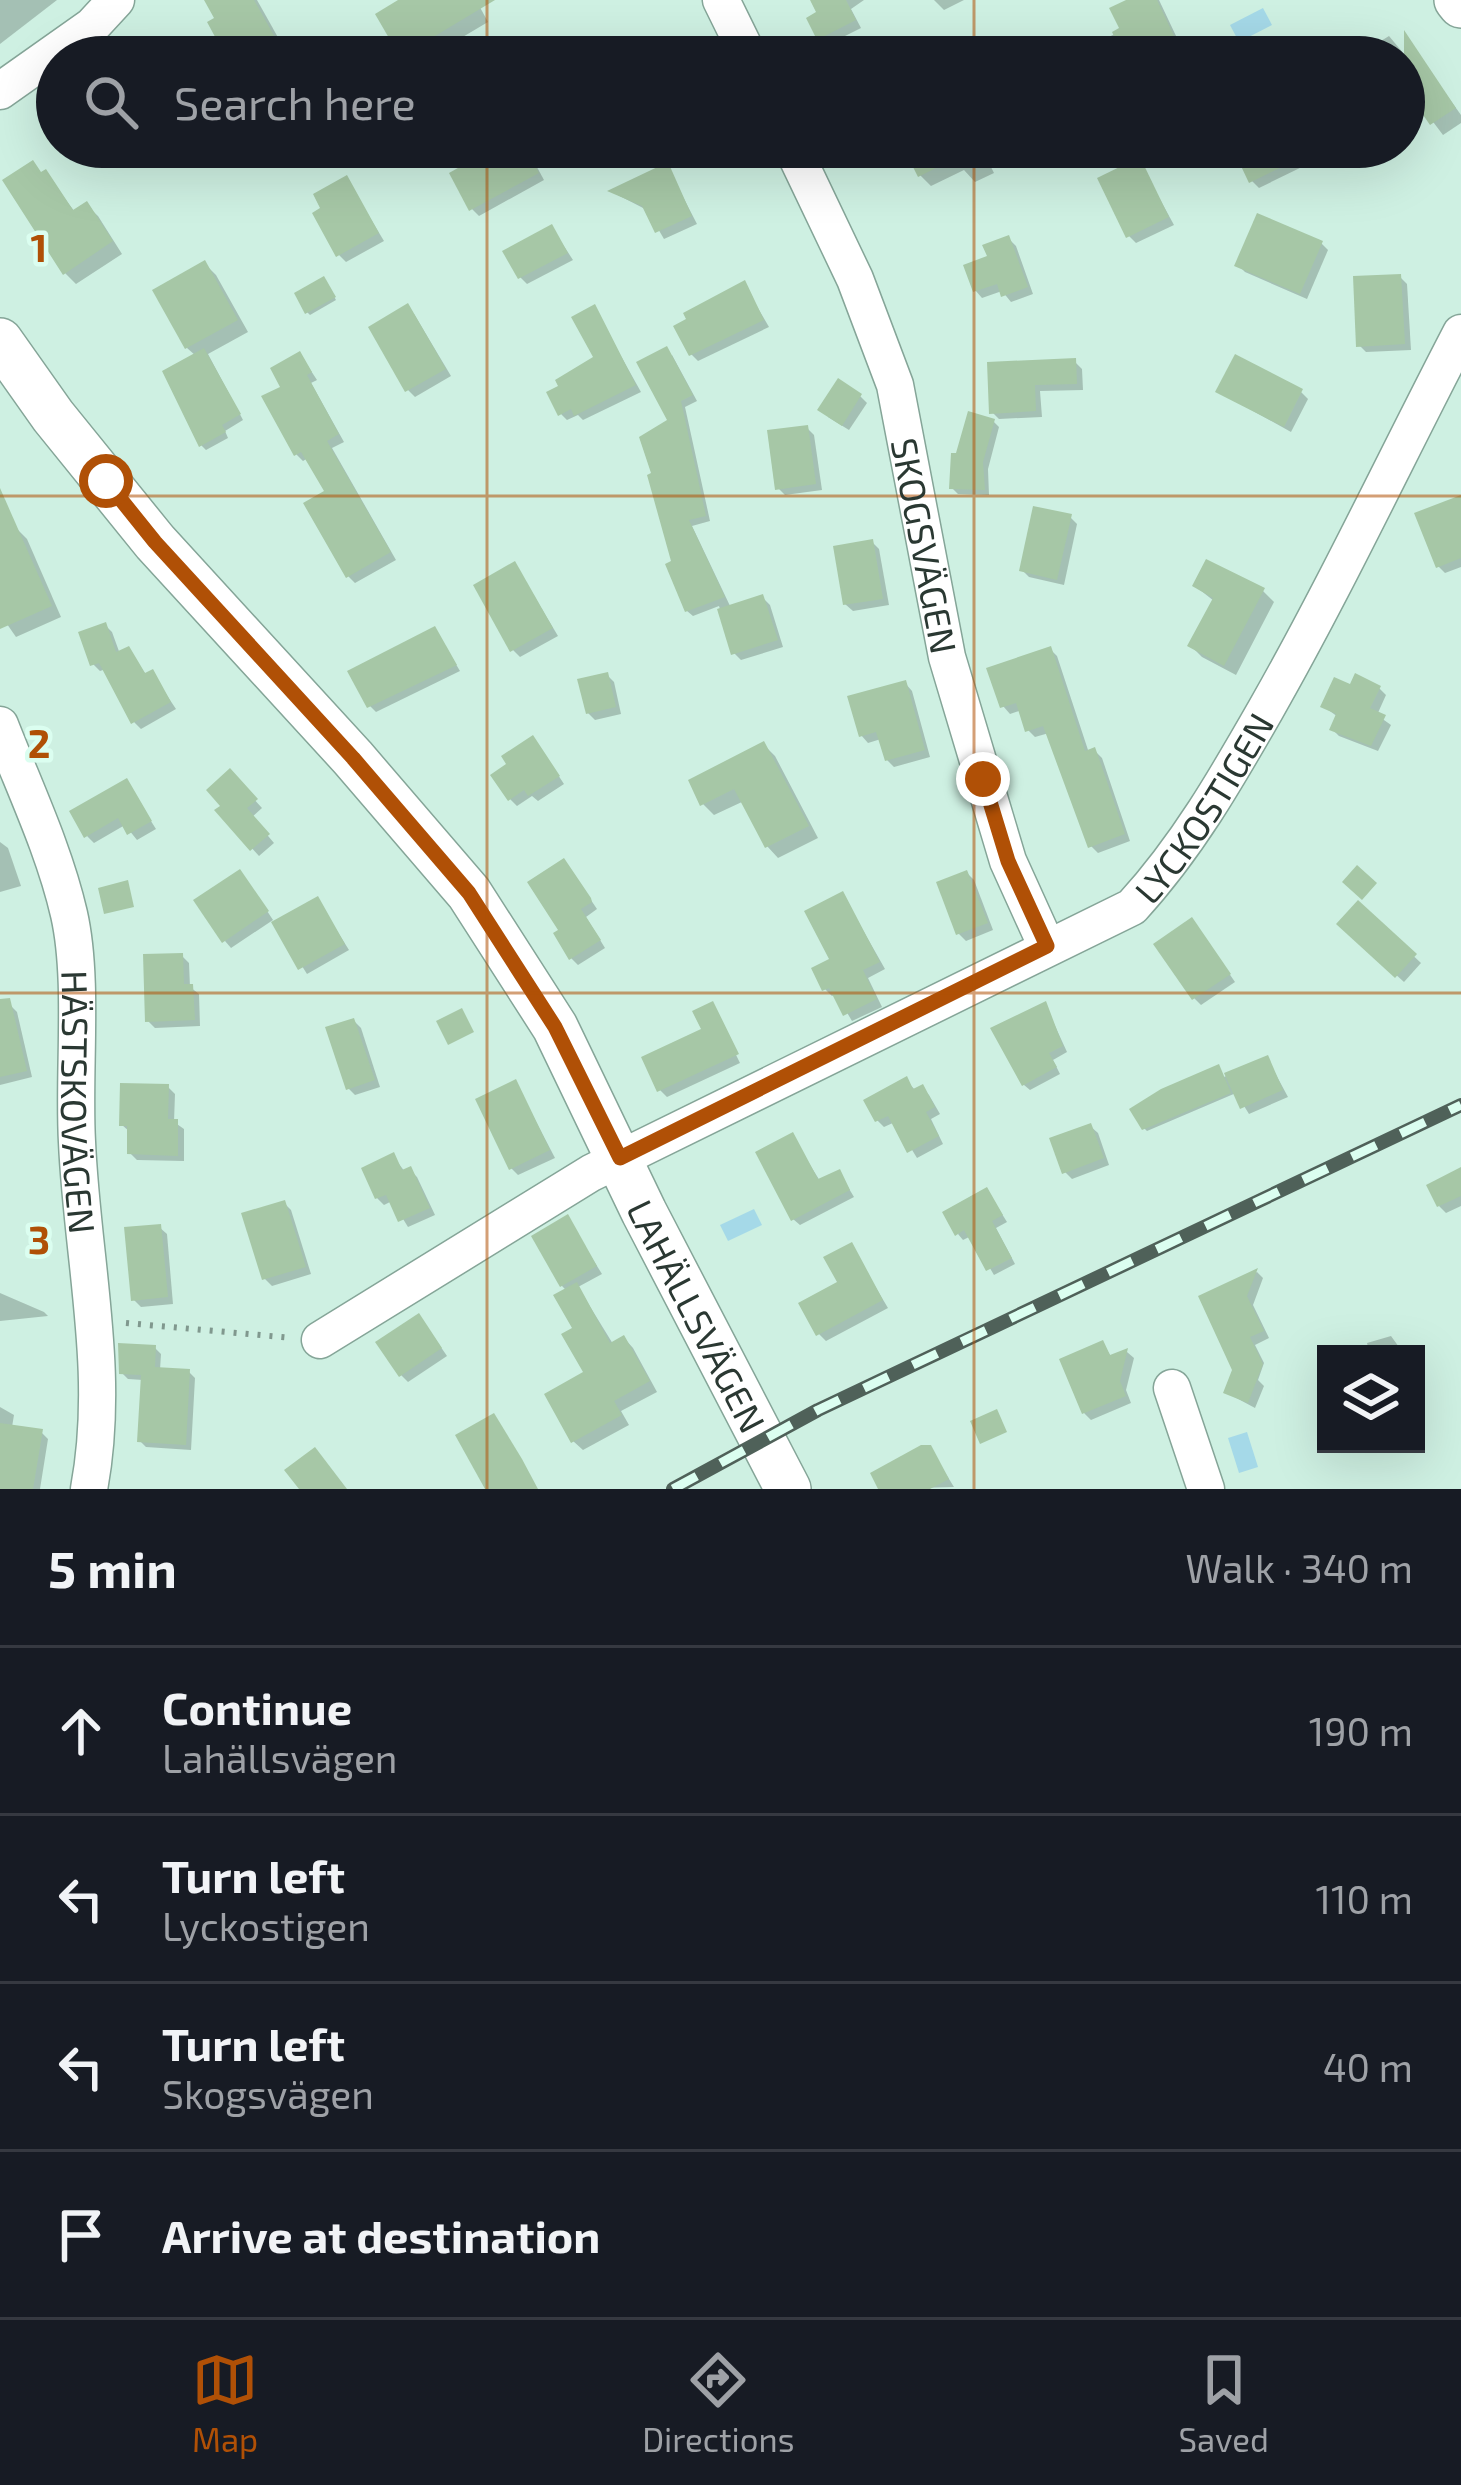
<!DOCTYPE html>
<meta charset="utf-8">
<style>
body{margin:0;font-family:"Exo 2",sans-serif;background:#20242c;color:#f1f3f6}
.controls{position:absolute;right:36px;bottom:36px;display:grid;overflow:hidden;border-radius:0px;box-shadow:0 12px 48px #0002}
.controls button{width:108px;height:108px;display:grid;place-items:center;padding:0;border:0;border-bottom:3px solid #363941;background:#171b24;color:#f1f3f6;font:60px sans-serif}
.stop{position:absolute;width:36px;height:36px;margin:-27px;border:9px solid #b05006;border-radius:50%;background:#fff}
.stop.end{background:#b05006;border-color:#fff;box-shadow:0 3px 12px #0008}
.list{margin:0;padding:0;list-style:none}
h2{display:flex;justify-content:space-between;align-items:center;height:156px;margin:0;padding:0 48px;font-size:51px}
h2 small{font-size:39px;font-weight:400;color:#9ea1a6}
.list li{display:grid;grid-template-columns:78px 1fr auto;gap:36px;align-items:center;box-sizing:border-box;height:168px;padding:0 48px;border-top:3px solid #363941}
.list b{display:block;font-size:45px;white-space:nowrap}
.list p{margin:0;font-size:39px;white-space:nowrap;color:#9ea1a6}
.list em{font-size:39px;font-style:normal;color:#9ea1a6}
.icon{flex:none;width:66px;height:66px;fill:none;stroke:currentColor;stroke-width:2;stroke-linecap:round;stroke-linejoin:round}
.map{position:relative;flex:none;width:1461px;height:1489px;overflow:hidden}
.search{position:absolute;background:#171b24;box-shadow:0 12px 48px #0002;left:36px;right:36px;top:36px;height:132px;display:flex;align-items:center;gap:30px;box-sizing:border-box;padding:0 42px;border-radius:66px;color:#9ea1a6;font-size:45px}
.sheet{height:828px;background:#171b24}
nav{display:flex;justify-content:space-around;align-items:center;box-sizing:border-box;height:168px;border-top:3px solid #363941;background:#171b24;font-size:33px;color:#9ea1a6}
nav a{display:grid;justify-items:center;gap:6px}
nav .on{color:#b05006}
.map>svg:first-child{display:block}
</style>
<div class="map">
<svg width="1461" height="1489" viewBox="0 0 1461 1489">
<rect width="100%" height="100%" fill="#cef0e2"/>
<g fill="#a5d9e8">
<path d="M 1263,8 L 1272,25 L 1239,42 L 1230,25 Z"/>
<path d="M 754,1209 L 762,1225 L 728,1241 L 720,1225 Z"/>
<path d="M 1247,1432 L 1258,1467 L 1239,1473 L 1228,1438 Z"/>
</g>
<g fill="#0003">
<path d="M 0,0 L 57,0 L 0,44 Z"/>
<path d="M 214,0 L 257,0 L 289,57 L 230,57 Z"/>
<path d="M 404,0 L 476,0 L 488,22 L 429,57 L 405,57 Z"/>
<path d="M 813,0 L 864,0 L 851,9 L 861,28 L 827,45 L 820,38 L 820,14 Z"/>
<path d="M 934,0 L 964,0 L 944,10 Z"/>
<path d="M 1133,0 L 1159,0 L 1186,57 L 1089,54 L 1084,49 L 1123,30 Z"/>
<path d="M 1348,36 L 1363,52 L 1389,36 L 1404,54 L 1413,48 L 1461,115 L 1461,123 L 1443,135 L 1415,98 L 1404,106 L 1404,57 L 1313,57 L 1310,52 Z"/>
<path d="M 181,147 L 226,147 L 196,167 Z"/>
<path d="M 502,147 L 526,147 L 544,180 L 479,216 L 472,209 Z"/>
<path d="M 914,147 L 1012,147 L 987,159 L 994,173 L 975,182 L 964,170 L 931,186 L 920,175 Z"/>
<path d="M 1248,147 L 1295,147 L 1304,166 L 1259,188 L 1252,181 Z"/>
<path d="M 1139,161 L 1174,225 L 1136,243 L 1129,236 Z"/>
<path d="M 667,166 L 697,224 L 664,239 L 647,210 L 612,192 Z"/>
<path d="M 45,173 L 75,212 L 86,205 L 98,216 L 122,254 L 76,284 L 65,273 Z"/>
<path d="M 346,178 L 384,241 L 346,262 L 339,255 Z"/>
<path d="M 552,228 L 573,260 L 527,284 L 520,277 Z"/>
<path d="M 1009,239 L 1016,246 L 1033,294 L 1011,302 L 1002,291 L 982,298 L 975,290 L 990,258 Z"/>
<path d="M 1321,243 L 1328,250 L 1307,299 L 1245,272 L 1238,265 Z"/>
<path d="M 205,264 L 216,275 L 248,332 L 208,354 L 243,420 L 225,431 L 228,438 L 206,450 L 201,445 L 196,356 L 187,348 Z"/>
<path d="M 1400,277 L 1407,284 L 1411,350 L 1366,352 L 1359,345 Z"/>
<path d="M 326,282 L 336,300 L 310,315 L 307,312 Z"/>
<path d="M 744,284 L 769,327 L 698,361 L 691,354 Z"/>
<path d="M 594,308 L 641,392 L 583,420 L 578,415 L 567,420 L 561,414 L 597,359 Z"/>
<path d="M 414,314 L 451,376 L 415,397 L 408,390 Z"/>
<path d="M 300,354 L 317,380 L 311,383 L 344,442 L 332,448 L 396,560 L 355,583 L 348,576 L 328,492 L 308,458 L 303,461 L 296,454 L 284,388 Z"/>
<path d="M 672,355 L 697,401 L 685,407 L 710,521 L 692,526 L 731,608 L 763,598 L 770,605 L 783,647 L 741,660 L 734,653 L 719,606 L 693,616 L 687,611 L 674,563 Z"/>
<path d="M 1075,362 L 1082,369 L 1083,390 L 1040,391 L 1042,417 L 999,419 L 992,412 L 990,365 Z"/>
<path d="M 1219,392 L 1301,392 L 1308,399 L 1291,432 Z"/>
<path d="M 860,396 L 867,403 L 849,430 L 828,417 Z"/>
<path d="M 993,421 L 999,427 L 988,469 L 989,495 L 958,494 L 952,488 L 958,456 Z"/>
<path d="M 807,428 L 814,435 L 822,490 L 785,495 L 778,488 Z"/>
<path d="M 1461,502 L 1461,567 L 1445,573 L 1438,566 Z"/>
<path d="M 1070,517 L 1077,524 L 1064,585 L 1029,577 L 1022,570 Z"/>
<path d="M 15,527 L 27,539 L 61,617 L 16,637 L 0,614 L 0,534 Z"/>
<path d="M 872,542 L 879,549 L 889,605 L 853,611 L 845,604 Z"/>
<path d="M 515,564 L 558,636 L 520,657 L 513,650 Z"/>
<path d="M 1195,586 L 1263,591 L 1274,602 L 1236,675 L 1202,657 L 1191,646 L 1214,601 Z"/>
<path d="M 105,625 L 112,632 L 120,654 L 128,650 L 147,676 L 152,673 L 176,709 L 141,729 L 134,722 L 106,669 L 100,671 L 93,664 Z"/>
<path d="M 435,629 L 460,671 L 376,712 L 370,706 Z"/>
<path d="M 1050,649 L 1057,656 L 1089,753 L 1095,751 L 1102,758 L 1130,841 L 1098,853 L 1091,846 L 1049,733 L 1035,737 L 1028,730 L 1022,710 L 1010,714 L 1003,706 Z"/>
<path d="M 607,675 L 614,682 L 621,714 L 595,720 L 588,713 Z"/>
<path d="M 905,683 L 912,691 L 930,757 L 894,767 L 887,760 L 881,739 L 868,743 L 861,735 Z"/>
<path d="M 1351,688 L 1379,688 L 1386,695 L 1377,715 L 1391,725 L 1378,751 L 1339,736 L 1332,729 L 1338,717 L 1323,706 Z"/>
<path d="M 764,745 L 775,756 L 818,838 L 778,858 L 767,846 L 744,801 L 714,815 L 703,804 Z"/>
<path d="M 539,746 L 564,784 L 538,801 L 532,796 L 517,806 L 510,799 L 510,765 Z"/>
<path d="M 230,773 L 262,808 L 252,817 L 274,843 L 259,856 L 219,811 Z"/>
<path d="M 126,782 L 156,829 L 137,840 L 125,825 L 94,843 L 87,836 Z"/>
<path d="M 0,842 L 8,848 L 21,886 L 0,892 Z"/>
<path d="M 570,869 L 597,909 L 586,917 L 605,948 L 578,965 L 571,958 L 562,931 Z"/>
<path d="M 967,873 L 974,880 L 993,930 L 966,941 L 959,934 Z"/>
<path d="M 246,879 L 275,923 L 317,899 L 349,950 L 307,974 L 273,920 L 231,948 L 225,941 Z"/>
<path d="M 843,895 L 885,969 L 868,978 L 882,1007 L 852,1021 L 836,994 L 832,996 L 825,989 Z"/>
<path d="M 1358,904 L 1421,963 L 1404,982 L 1340,924 Z"/>
<path d="M 1198,928 L 1235,982 L 1201,1005 L 1194,998 Z"/>
<path d="M 182,956 L 189,963 L 190,987 L 199,994 L 200,1026 L 155,1028 L 148,1021 Z"/>
<path d="M 1045,1004 L 1067,1052 L 1053,1060 L 1060,1074 L 1030,1090 L 1024,1085 Z"/>
<path d="M 10,1005 L 17,1012 L 32,1077 L 0,1085 L 0,1008 Z"/>
<path d="M 713,1008 L 740,1063 L 667,1097 L 660,1090 L 705,1030 Z"/>
<path d="M 354,1021 L 361,1028 L 380,1087 L 355,1095 L 348,1088 Z"/>
<path d="M 1267,1058 L 1288,1097 L 1249,1114 L 1236,1093 L 1147,1131 L 1144,1128 L 1224,1077 Z"/>
<path d="M 906,1080 L 916,1091 L 922,1088 L 929,1095 L 940,1114 L 931,1119 L 943,1144 L 917,1158 L 895,1122 L 884,1127 L 877,1120 Z"/>
<path d="M 516,1083 L 555,1158 L 518,1175 L 511,1168 Z"/>
<path d="M 168,1087 L 175,1094 L 174,1122 L 184,1129 L 184,1161 L 137,1160 L 130,1153 L 130,1132 L 122,1125 Z"/>
<path d="M 1090,1126 L 1098,1133 L 1109,1165 L 1072,1179 L 1065,1172 Z"/>
<path d="M 792,1136 L 820,1181 L 839,1172 L 854,1197 L 800,1225 L 793,1219 Z"/>
<path d="M 393,1156 L 405,1172 L 410,1170 L 417,1177 L 435,1215 L 408,1227 L 392,1201 L 384,1205 L 377,1198 Z"/>
<path d="M 1461,1171 L 1461,1206 L 1446,1213 L 1439,1206 Z"/>
<path d="M 987,1190 L 1007,1222 L 996,1228 L 1015,1264 L 994,1275 L 971,1236 L 963,1240 L 958,1234 Z"/>
<path d="M 284,1203 L 291,1210 L 311,1274 L 272,1286 L 265,1279 Z"/>
<path d="M 567,1218 L 602,1274 L 578,1287 L 613,1344 L 624,1338 L 633,1348 L 657,1392 L 621,1411 L 629,1425 L 583,1450 L 573,1441 L 587,1373 L 567,1291 L 562,1286 Z"/>
<path d="M 159,1227 L 167,1234 L 173,1304 L 141,1307 L 134,1300 Z"/>
<path d="M 851,1246 L 888,1308 L 826,1341 L 819,1334 L 841,1283 Z"/>
<path d="M 1257,1272 L 1263,1278 L 1253,1305 L 1269,1338 L 1255,1345 L 1264,1363 L 1258,1380 L 1264,1386 L 1255,1408 L 1227,1393 L 1236,1370 L 1202,1298 Z"/>
<path d="M 0,1293 L 44,1312 L 48,1316 L 0,1321 Z"/>
<path d="M 425,1324 L 447,1356 L 408,1382 L 401,1375 Z"/>
<path d="M 1391,1336 L 1404,1354 L 1358,1354 L 1369,1351 L 1367,1343 Z"/>
<path d="M 1103,1344 L 1112,1358 L 1127,1352 L 1134,1358 L 1126,1390 L 1131,1403 L 1091,1420 L 1084,1413 Z"/>
<path d="M 155,1348 L 161,1354 L 160,1370 L 189,1372 L 195,1378 L 191,1450 L 146,1447 L 140,1441 L 143,1380 L 128,1379 L 122,1373 Z"/>
<path d="M 0,1407 L 14,1415 L 12,1427 L 41,1432 L 48,1439 L 40,1489 L 0,1489 Z"/>
<path d="M 928,1445 L 954,1487 L 882,1489 L 874,1474 Z"/>
</g>
<g fill="#a6c7a6">
<path d="M 204,0 L 254,0 L 286,57 L 226,57 L 207,22 L 214,18 Z"/>
<path d="M 398,0 L 495,0 L 400,57 L 375,14 Z"/>
<path d="M 810,0 L 846,0 L 856,20 L 817,40 L 806,18 L 816,12 Z"/>
<path d="M 1126,0 L 1157,0 L 1184,57 L 1124,57 L 1112,32 L 1119,28 L 1109,8 Z"/>
<path d="M 1404,30 L 1456,108 L 1430,125 L 1404,87 Z"/>
<path d="M 495,147 L 525,147 L 539,173 L 469,211 L 449,173 Z"/>
<path d="M 903,147 L 978,147 L 918,177 Z"/>
<path d="M 1232,147 L 1322,147 L 1249,183 Z"/>
<path d="M 1140,157 L 1169,217 L 1126,238 L 1097,178 Z"/>
<path d="M 33,160 L 41,172 L 46,169 L 73,210 L 87,201 L 113,241 L 63,275 L 2,180 Z"/>
<path d="M 668,162 L 692,216 L 655,233 L 642,206 L 607,191 Z"/>
<path d="M 347,175 L 379,233 L 336,257 L 312,213 L 320,208 L 313,194 Z"/>
<path d="M 1257,213 L 1323,241 L 1300,294 L 1234,266 Z"/>
<path d="M 552,224 L 568,253 L 518,279 L 502,251 Z"/>
<path d="M 1009,235 L 1028,287 L 1001,297 L 997,284 L 973,292 L 963,265 L 987,256 L 982,245 Z"/>
<path d="M 205,260 L 238,320 L 185,349 L 152,290 Z"/>
<path d="M 1401,274 L 1405,344 L 1356,347 L 1353,276 Z"/>
<path d="M 324,276 L 336,297 L 305,314 L 294,293 Z"/>
<path d="M 745,280 L 764,320 L 689,356 L 673,326 L 686,319 L 683,313 Z"/>
<path d="M 408,303 L 446,369 L 405,392 L 368,327 Z"/>
<path d="M 595,304 L 636,385 L 574,416 L 571,409 L 558,416 L 546,392 L 558,386 L 555,380 L 593,357 L 571,317 Z"/>
<path d="M 667,346 L 693,395 L 681,401 L 706,516 L 689,520 L 725,597 L 685,612 L 665,564 L 671,561 L 647,475 L 651,473 L 639,437 L 667,420 L 636,362 Z"/>
<path d="M 204,348 L 241,414 L 222,425 L 226,432 L 199,447 L 162,371 Z"/>
<path d="M 300,351 L 312,372 L 307,375 L 339,434 L 327,441 L 391,552 L 346,578 L 303,503 L 324,491 L 301,452 L 294,456 L 261,396 L 280,387 L 270,368 Z"/>
<path d="M 1235,354 L 1303,389 L 1284,427 L 1215,392 Z"/>
<path d="M 1076,358 L 1077,384 L 1035,385 L 1036,411 L 989,414 L 987,362 Z"/>
<path d="M 838,378 L 862,394 L 842,426 L 817,410 Z"/>
<path d="M 968,411 L 995,419 L 983,462 L 985,490 L 949,489 L 951,453 L 956,453 Z"/>
<path d="M 808,425 L 816,484 L 775,490 L 767,430 Z"/>
<path d="M 0,488 L 52,606 L 0,629 Z"/>
<path d="M 1461,495 L 1461,558 L 1436,568 L 1414,513 Z"/>
<path d="M 1033,506 L 1072,514 L 1057,580 L 1019,571 Z"/>
<path d="M 873,539 L 883,599 L 843,605 L 833,546 Z"/>
<path d="M 1206,559 L 1265,588 L 1224,666 L 1187,646 L 1213,598 L 1192,586 Z"/>
<path d="M 515,561 L 553,628 L 510,652 L 473,585 Z"/>
<path d="M 763,594 L 778,640 L 731,655 L 717,609 Z"/>
<path d="M 106,622 L 116,652 L 129,646 L 145,673 L 153,669 L 171,702 L 131,724 L 99,663 L 90,666 L 78,632 Z"/>
<path d="M 435,626 L 457,665 L 367,708 L 347,671 Z"/>
<path d="M 1051,646 L 1085,751 L 1095,747 L 1125,834 L 1088,848 L 1043,726 L 1025,732 L 1016,703 L 1000,708 L 986,668 Z"/>
<path d="M 608,672 L 616,707 L 586,714 L 577,679 Z"/>
<path d="M 1355,673 L 1381,686 L 1370,708 L 1386,715 L 1371,746 L 1329,730 L 1336,714 L 1320,707 L 1334,677 L 1350,684 Z"/>
<path d="M 906,680 L 925,750 L 885,761 L 876,732 L 859,737 L 847,696 Z"/>
<path d="M 533,735 L 560,776 L 528,796 L 524,790 L 508,801 L 490,775 L 506,764 L 501,756 Z"/>
<path d="M 764,741 L 809,826 L 765,848 L 734,789 L 700,806 L 688,780 Z"/>
<path d="M 230,768 L 258,799 L 247,808 L 270,834 L 250,851 L 214,810 L 220,806 L 206,790 Z"/>
<path d="M 127,778 L 152,821 L 127,835 L 118,818 L 84,838 L 69,811 Z"/>
<path d="M 564,858 L 591,898 L 592,902 L 581,909 L 601,940 L 569,960 L 553,933 L 558,930 L 527,882 Z"/>
<path d="M 1357,865 L 1377,883 L 1362,900 L 1342,882 Z"/>
<path d="M 240,869 L 269,911 L 222,943 L 193,900 Z"/>
<path d="M 967,870 L 988,923 L 956,935 L 936,882 Z"/>
<path d="M 128,880 L 134,907 L 104,914 L 98,888 Z"/>
<path d="M 843,891 L 880,962 L 863,970 L 877,999 L 843,1016 L 829,988 L 822,991 L 811,968 L 829,959 L 804,911 Z"/>
<path d="M 318,896 L 345,944 L 298,970 L 271,922 Z"/>
<path d="M 1358,900 L 1417,954 L 1395,978 L 1336,924 Z"/>
<path d="M 1192,917 L 1231,974 L 1192,1000 L 1153,944 Z"/>
<path d="M 183,953 L 184,984 L 193,984 L 195,1020 L 145,1022 L 143,954 Z"/>
<path d="M 10,998 L 27,1071 L 0,1077 L 0,999 Z"/>
<path d="M 713,1001 L 739,1054 L 657,1092 L 641,1057 L 701,1029 L 692,1011 Z"/>
<path d="M 1046,1001 L 1063,1046 L 1049,1053 L 1057,1067 L 1022,1086 L 990,1028 Z"/>
<path d="M 462,1008 L 474,1032 L 448,1045 L 436,1021 Z"/>
<path d="M 354,1018 L 375,1080 L 346,1090 L 325,1027 Z"/>
<path d="M 1268,1055 L 1283,1090 L 1240,1109 L 1224,1073 Z"/>
<path d="M 1219,1064 L 1231,1093 L 1142,1130 L 1129,1109 L 1161,1089 Z"/>
<path d="M 907,1076 L 913,1089 L 923,1084 L 935,1107 L 926,1112 L 939,1136 L 907,1153 L 888,1116 L 875,1122 L 863,1100 Z"/>
<path d="M 516,1079 L 550,1150 L 509,1170 L 475,1099 Z"/>
<path d="M 120,1083 L 169,1084 L 168,1119 L 178,1119 L 178,1156 L 127,1154 L 127,1126 L 119,1126 Z"/>
<path d="M 1091,1123 L 1104,1158 L 1062,1174 L 1049,1138 Z"/>
<path d="M 793,1132 L 818,1179 L 840,1169 L 850,1190 L 791,1221 L 755,1152 Z"/>
<path d="M 394,1152 L 402,1170 L 411,1166 L 430,1208 L 398,1222 L 386,1195 L 375,1199 L 361,1168 Z"/>
<path d="M 1461,1167 L 1461,1196 L 1437,1207 L 1426,1185 Z"/>
<path d="M 987,1187 L 1003,1215 L 992,1221 L 1012,1258 L 986,1271 L 964,1230 L 955,1236 L 942,1212 Z"/>
<path d="M 285,1200 L 306,1267 L 262,1280 L 241,1213 Z"/>
<path d="M 568,1214 L 597,1266 L 560,1287 L 531,1236 Z"/>
<path d="M 161,1224 L 168,1297 L 131,1301 L 124,1227 Z"/>
<path d="M 852,1242 L 883,1300 L 816,1336 L 798,1303 L 837,1282 L 823,1257 Z"/>
<path d="M 1258,1268 L 1247,1296 L 1264,1331 L 1250,1337 L 1263,1364 L 1248,1403 L 1223,1393 L 1232,1370 L 1198,1296 Z"/>
<path d="M 577,1282 L 610,1343 L 624,1335 L 650,1381 L 614,1401 L 622,1415 L 571,1443 L 544,1394 L 583,1372 L 561,1334 L 572,1328 L 553,1295 Z"/>
<path d="M 419,1313 L 442,1348 L 399,1377 L 375,1342 Z"/>
<path d="M 1103,1340 L 1110,1355 L 1128,1348 L 1120,1381 L 1126,1396 L 1082,1414 L 1059,1359 Z"/>
<path d="M 118,1343 L 156,1345 L 155,1367 L 190,1369 L 186,1445 L 137,1442 L 141,1375 L 119,1374 Z"/>
<path d="M 997,1409 L 1007,1432 L 980,1444 L 970,1421 Z"/>
<path d="M 494,1413 L 522,1459 L 538,1489 L 485,1489 L 455,1435 Z"/>
<path d="M 0,1423 L 43,1429 L 33,1489 L 0,1489 Z"/>
<path d="M 921,1445 L 931,1445 L 949,1479 L 930,1489 L 878,1489 L 870,1473 Z"/>
<path d="M 315,1447 L 347,1489 L 299,1489 L 284,1470 Z"/>
</g>
<g fill="none" stroke-linecap="round" stroke-linejoin="round">
<g stroke="#85a598" stroke-width="39">
<g id="minor">
<path d="M 721,0 L 749,57"/>
<path d="M 0,91 L 92,26 L 116,0"/>
<path id="s1" d="M 792,147 L 855,279 L 895,385 L 947,657 L 1008,861 L 1047,947"/>
<path id="s2" d="M 0,725 C 24,787 54,849 69,914 C 84,980 73,1072 77,1142 C 82,1258 111,1373 89,1489"/>
<path id="s3" d="M 320,1340 L 591,1173 L 1132,907 C 1187,847 1226,779 1266,709 C 1336,586 1396,458 1461,333"/>
<path d="M 1172,1388 L 1206,1489"/>
</g>
</g>
<g stroke="#85a598" stroke-width="48">
<g id="tertiary">
<path d="M 1457,0 L 1461,5"/>
<path id="s4" d="M 0,341 L 53,416 L 155,542 L 353,758 L 469,893 L 555,1027 L 644,1212 L 788,1489"/>
</g>
</g>
<path stroke="#80988e" stroke-width="6" stroke-dasharray="3 9" stroke-linecap="butt" d="M 126,1323 L 293,1338"/>
<use href="#minor" stroke="#fff" stroke-width="36"/>
<use href="#tertiary" stroke="#fff" stroke-width="45"/>
<g stroke="#4f6159" stroke-width="14">
<path id="rail" d="M 673,1489 L 818,1410 L 1461,1105"/>
</g>
<use href="#rail" stroke="#dbfef0" stroke-width="9" stroke-dasharray="27" stroke-linecap="butt"/>
</g>
<g fill="none" stroke-linecap="round" stroke-linejoin="round">
<path stroke="#b05006" stroke-width="15" d="M 106,481 L 155,542 L 353,758 L 469,893 L 555,1027 L 620,1158 L 1047,946 L 1008,861 L 983,779"/>
</g>
<path fill="none" stroke="#b05006" stroke-width="3" stroke-opacity="0.55" d="M 487,0 L 487,57M 974,0 L 974,57M 487,147 L 487,1489M 974,147 L 974,1489M 0,496 L 1461,496M 0,993 L 1461,993"/>
<g text-anchor="middle" dominant-baseline="central" stroke-width="9" stroke-linejoin="round" paint-order="stroke">
<g font-size="36" fill="#2a3832" stroke="#dbfef0">
<text stroke="none"><textPath href="#s1" startOffset="423">SKOGSVÄGEN</textPath></text>
<text stroke="none"><textPath href="#s3" startOffset="1044">LYCKOSTIGEN</textPath></text>
<text stroke="none"><textPath href="#s2" startOffset="390">HÄSTSKOVÄGEN</textPath></text>
<text stroke="none"><textPath href="#s4" startOffset="1206">LAHÄLLSVÄGEN</textPath></text>
</g>
</g>
<g font-size="39" text-anchor="middle" font-weight="bold" fill="#b05006" stroke="#dbfef0" stroke-width="9" stroke-linejoin="round" paint-order="stroke">
<text x="39" y="262">1</text>
<text x="39" y="758">2</text>
<text x="39" y="1254">3</text>
</g>
</svg>
<div class="controls">
<button><svg class="icon" aria-label="layers" viewBox="0 0 24 24"><path d="M12 4l9 5-9 5-9-5zM3 14l9 5 9-5"/></svg></button>
</div>
<div class="stop" style="left:106px;top:481px"></div>
<div class="stop end" style="left:983px;top:779px"></div>
<div class="search"><svg class="icon" aria-label="search" viewBox="0 0 24 24"><circle cx="10" cy="10" r="6"/><path d="M15 15l6 6"/></svg>Search here</div>
</div>
<section class="sheet">
<h2>5 min<small>Walk · 340 m</small></h2>
<ul class="list">
<li><svg class="icon" aria-label="ahead" viewBox="0 0 24 24"><path d="M12 20V5M6 11l6-6 6 6"/></svg><div><b>Continue</b><p>Lahällsvägen</p></div><em>190 m</em></li>
<li><svg class="icon" aria-label="left" viewBox="0 0 24 24"><path d="M17 20v-9H6M10 6l-5 5 5 5"/></svg><div><b>Turn left</b><p>Lyckostigen</p></div><em>110 m</em></li>
<li><svg class="icon" aria-label="left" viewBox="0 0 24 24"><path d="M17 20v-9H6M10 6l-5 5 5 5"/></svg><div><b>Turn left</b><p>Skogsvägen</p></div><em>40 m</em></li>
<li><svg class="icon" aria-label="arrive" viewBox="0 0 24 24"><path d="M6 21V4h12l-3 4 3 4H6"/></svg><div><b>Arrive at destination</b></div></li>
</ul>
</section>
<nav>
<a class="on"><svg class="icon" aria-label="map" viewBox="0 0 24 24"><path d="M3 6l6-2 6 2 6-2v14l-6 2-6-2-6 2zM9 4v14M15 6v14"/></svg>Map</a>
<a><svg class="icon" aria-label="directions" viewBox="0 0 24 24"><path d="M12 3l9 9-9 9-9-9zM9 14v-3h6M13 9l2 2-2 2"/></svg>Directions</a>
<a><svg class="icon" aria-label="saved" viewBox="0 0 24 24"><path d="M7 4h10v16l-5-4-5 4z"/></svg>Saved</a>
</nav>
